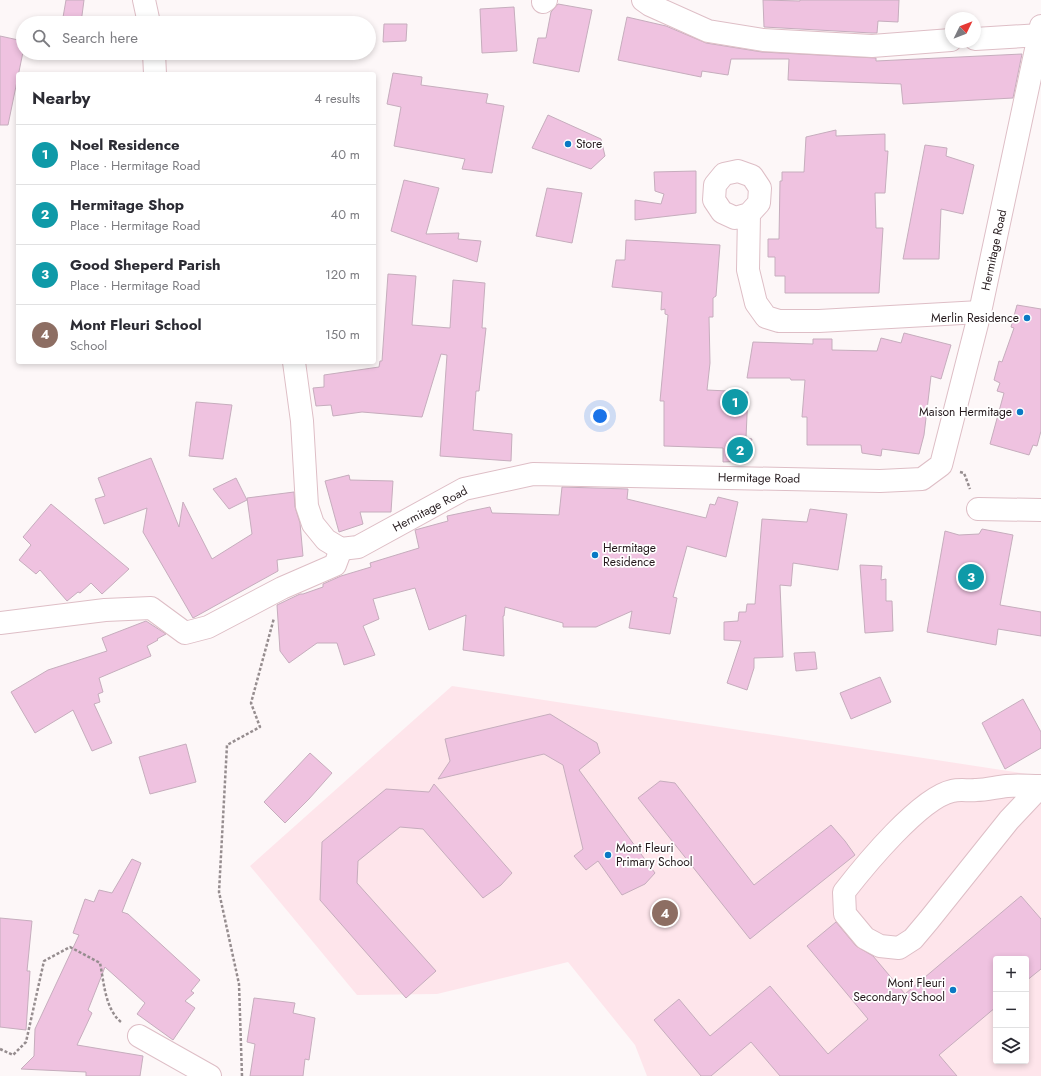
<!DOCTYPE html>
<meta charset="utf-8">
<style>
body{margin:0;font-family:Jost,sans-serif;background:#f2f2f3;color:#2b2b33}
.controls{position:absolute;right:12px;bottom:12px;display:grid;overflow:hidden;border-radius:4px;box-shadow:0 2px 6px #0003}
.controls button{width:36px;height:36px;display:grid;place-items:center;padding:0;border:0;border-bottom:1px solid #e1e1e2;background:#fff;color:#2b2b33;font:20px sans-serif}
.compass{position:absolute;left:945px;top:12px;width:36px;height:36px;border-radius:50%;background:#fff;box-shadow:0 2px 6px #0003;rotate:47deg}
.you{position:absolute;left:600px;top:416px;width:14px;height:14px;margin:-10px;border:3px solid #fff;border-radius:50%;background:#1a73e8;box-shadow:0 0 0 6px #1a73e833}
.badge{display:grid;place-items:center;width:26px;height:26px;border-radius:50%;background:#0a79c4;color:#fff;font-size:13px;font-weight:700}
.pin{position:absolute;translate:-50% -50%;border:2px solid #fff;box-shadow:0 1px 4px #0006}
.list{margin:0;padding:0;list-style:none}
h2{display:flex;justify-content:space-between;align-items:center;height:52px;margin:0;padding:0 16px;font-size:17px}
h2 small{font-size:13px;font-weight:400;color:#7c7c81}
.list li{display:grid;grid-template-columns:26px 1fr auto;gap:12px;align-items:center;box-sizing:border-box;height:60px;padding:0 16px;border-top:1px solid #e1e1e2}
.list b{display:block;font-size:15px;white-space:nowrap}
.list p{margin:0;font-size:13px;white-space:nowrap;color:#7c7c81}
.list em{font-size:13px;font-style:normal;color:#7c7c81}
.icon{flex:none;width:22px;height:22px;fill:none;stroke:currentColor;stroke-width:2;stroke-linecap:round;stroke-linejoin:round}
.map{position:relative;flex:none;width:1041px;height:1076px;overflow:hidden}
.search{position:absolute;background:#fff;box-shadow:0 2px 6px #0003;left:16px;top:16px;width:360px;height:44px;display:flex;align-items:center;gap:10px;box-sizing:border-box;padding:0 14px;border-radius:22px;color:#7c7c81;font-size:15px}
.panel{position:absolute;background:#fff;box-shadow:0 2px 6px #0003;left:16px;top:72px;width:360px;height:292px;border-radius:4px}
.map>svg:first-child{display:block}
</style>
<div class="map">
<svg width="1041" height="1076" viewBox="0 0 1041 1076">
<rect width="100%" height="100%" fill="#fdf7f8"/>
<path fill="#fee5eb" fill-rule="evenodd" d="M 452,686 L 1041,776 L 1041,1076 L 647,1076 L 635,1045 L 568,962 L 437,994 L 357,995 L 250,866 ZM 996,959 L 1026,959 L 1026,1061 L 996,1061 Z"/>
<g fill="#efc2e0" stroke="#c6adbd">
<path d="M 66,0 L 84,0 L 81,23 L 62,23 Z"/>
<path d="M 763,0 L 800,1 L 800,0 L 899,0 L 898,22 L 878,21 L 877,33 L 872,33 L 764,27 Z"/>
<path d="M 558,4 L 592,10 L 579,72 L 533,63 L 538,38 L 546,38 L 551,12 Z"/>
<path d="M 514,7 L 517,51 L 482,53 L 480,9 Z"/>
<path d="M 627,17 L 666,26 L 706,43 L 762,52 L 876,58 L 876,61 L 1022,54 L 1013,98 L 903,104 L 901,84 L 788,80 L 789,59 L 731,59 L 728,75 L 702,71 L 701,77 L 618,60 Z"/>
<path d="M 384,24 L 407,24 L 406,41 L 383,42 Z"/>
<path d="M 0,36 L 23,41 L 23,52 L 8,125 L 0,125 Z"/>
<path d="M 393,73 L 422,77 L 421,85 L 488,94 L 486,103 L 504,106 L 492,173 L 462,169 L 465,159 L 394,146 L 401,107 L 387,104 Z"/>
<path d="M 548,115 L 601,139 L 605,156 L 591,169 L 532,148 Z"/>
<path d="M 836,130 L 836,136 L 885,134 L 885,151 L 888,151 L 885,193 L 875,193 L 876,228 L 883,228 L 879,293 L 785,293 L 785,276 L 775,276 L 775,257 L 768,257 L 768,239 L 779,239 L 780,181 L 782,181 L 782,172 L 804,172 L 806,137 Z"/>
<path d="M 925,145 L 947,148 L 946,156 L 974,165 L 963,214 L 941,209 L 939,259 L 903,259 Z"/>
<path d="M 696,171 L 696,213 L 635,220 L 635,200 L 661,204 L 664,194 L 655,191 L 654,172 Z"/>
<path d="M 404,180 L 439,188 L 426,234 L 459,233 L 458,239 L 481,241 L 477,262 L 391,231 Z"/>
<path d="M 547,188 L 582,193 L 572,243 L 536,236 Z"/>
<path d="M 626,240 L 720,245 L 716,296 L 713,298 L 713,317 L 709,317 L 710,363 L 707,390 L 748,392 L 746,438 L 752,439 L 747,461 L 723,462 L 723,448 L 664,446 L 664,401 L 660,401 L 668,315 L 665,314 L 665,309 L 661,310 L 662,292 L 612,287 L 616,260 L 625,260 Z"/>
<path d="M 388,274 L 416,276 L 412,325 L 450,328 L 453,280 L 485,283 L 482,328 L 486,328 L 479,391 L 476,391 L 473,430 L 512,434 L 511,461 L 440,456 L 447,355 L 441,354 L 422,417 L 362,412 L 333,416 L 331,405 L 316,406 L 313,388 L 324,387 L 324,375 L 379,367 L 380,361 L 382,361 Z"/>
<path d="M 1017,305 L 1041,309 L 1041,431 L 1037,446 L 1033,445 L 1029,455 L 990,444 L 1004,393 L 997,391 L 1000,383 L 994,380 L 999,361 L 1002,362 L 1014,328 L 1011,327 Z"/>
<path d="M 904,333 L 951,345 L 941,379 L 931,376 L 924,435 L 919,454 L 882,449 L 881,456 L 862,453 L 861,445 L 807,445 L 807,417 L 802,417 L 805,380 L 791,380 L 790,378 L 747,378 L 753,342 L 813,344 L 813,339 L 832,339 L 832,350 L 877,351 L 881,338 L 901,343 Z"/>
<path d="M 196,402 L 232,405 L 223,459 L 189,456 Z"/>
<path d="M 151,458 L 179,527 L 183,502 L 212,559 L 252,534 L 247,498 L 294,492 L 295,507 L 300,523 L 303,556 L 277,560 L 278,571 L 193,618 L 143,532 L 147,508 L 104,524 L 95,499 L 105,496 L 98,478 Z"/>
<path d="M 349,475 L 350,480 L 393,481 L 391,512 L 360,512 L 363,524 L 339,532 L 325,481 Z"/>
<path d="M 236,478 L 247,500 L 229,509 L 213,489 Z"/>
<path d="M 562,487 L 628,489 L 627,499 L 706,518 L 710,504 L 715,505 L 718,497 L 738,502 L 726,557 L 687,546 L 673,597 L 677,598 L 670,634 L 629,628 L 632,611 L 596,627 L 563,627 L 563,623 L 505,607 L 504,616 L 503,616 L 504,656 L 463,650 L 466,615 L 429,630 L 415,588 L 373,599 L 379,619 L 363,626 L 375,655 L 344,665 L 337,643 L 317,643 L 289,663 L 280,651 L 277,605 L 300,594 L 303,594 L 323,587 L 323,584 L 341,576 L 371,567 L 370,563 L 419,548 L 415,530 L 448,521 L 447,516 L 490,507 L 492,513 L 559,515 Z"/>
<path d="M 51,504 L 129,569 L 102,594 L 91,583 L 80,593 L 78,592 L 67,601 L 40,570 L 36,574 L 19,560 L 31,545 L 23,537 Z"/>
<path d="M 810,509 L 847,514 L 838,570 L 793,563 L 791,586 L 780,585 L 783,657 L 754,658 L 754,668 L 747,690 L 727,683 L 741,641 L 724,640 L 724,622 L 738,621 L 739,612 L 746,612 L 747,604 L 755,604 L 762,519 L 807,522 Z"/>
<path d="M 982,529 L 1013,535 L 1000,605 L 1041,612 L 1041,636 L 998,629 L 996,645 L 927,632 L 945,531 L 959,535 L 979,534 Z"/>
<path d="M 860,565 L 882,566 L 881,580 L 886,579 L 886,601 L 892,601 L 893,631 L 865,633 Z"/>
<path d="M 146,621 L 166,634 L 157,639 L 158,640 L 147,646 L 151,656 L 99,678 L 103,692 L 98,694 L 100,702 L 94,704 L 112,743 L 92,751 L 73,710 L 35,733 L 11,692 L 48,670 L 107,651 L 102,638 Z"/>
<path d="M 815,652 L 817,669 L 796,671 L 794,653 Z"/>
<path d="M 880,677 L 891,702 L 851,719 L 840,693 Z"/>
<path d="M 1023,699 L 1041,732 L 1041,748 L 1005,769 L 982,723 Z"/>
<path d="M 550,714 L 597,743 L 600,753 L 579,770 L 655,873 L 645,884 L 622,895 L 598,861 L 586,870 L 574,856 L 583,849 L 563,765 L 544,754 L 438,779 L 450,761 L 445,739 Z"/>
<path d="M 186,744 L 196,782 L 150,794 L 139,757 Z"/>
<path d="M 310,753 L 332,773 L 309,799 L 285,823 L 264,802 Z"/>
<path d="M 660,781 L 675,783 L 754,885 L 831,825 L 845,841 L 855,855 L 750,939 L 638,798 Z"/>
<path d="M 434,784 L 512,873 L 501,885 L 483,898 L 423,829 L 400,827 L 358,861 L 357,883 L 436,971 L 406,998 L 320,900 L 322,842 L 386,789 L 429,792 Z"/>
<path d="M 132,859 L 141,863 L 122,912 L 128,914 L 200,980 L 191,991 L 194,993 L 185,1001 L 195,1008 L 173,1040 L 137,1014 L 145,1003 L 105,967 L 88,1010 L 92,1013 L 77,1045 L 143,1056 L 140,1076 L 86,1076 L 86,1072 L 21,1069 L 34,1056 L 35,1029 L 79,935 L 73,933 L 85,899 L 94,902 L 99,890 L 112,893 Z"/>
<path d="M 1021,896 L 1041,919 L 1041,969 L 1026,981 L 1026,959 L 996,959 L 996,1007 L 939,1055 L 957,1076 L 780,1076 L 751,1042 L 711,1076 L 701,1076 L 654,1020 L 679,999 L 710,1036 L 770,986 L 828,1054 L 868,1019 L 807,946 L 836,922 L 856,946 L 873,956 L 905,994 Z"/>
<path d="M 0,918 L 32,921 L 27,971 L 30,971 L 26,1030 L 0,1027 Z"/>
<path d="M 254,998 L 295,1003 L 293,1013 L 315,1018 L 309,1060 L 305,1059 L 303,1076 L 250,1076 L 255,1044 L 247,1042 Z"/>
</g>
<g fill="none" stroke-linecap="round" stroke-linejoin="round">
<g stroke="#debec6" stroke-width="24">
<g id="street">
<path d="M 144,0 L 149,23"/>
<path d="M 643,0 L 650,5 L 708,31 L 763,40 L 872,46 L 951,40"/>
<path d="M 543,2 L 546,0"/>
<path d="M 975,39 L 1041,35"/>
<path d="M 154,53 L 155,74"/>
<path d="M 749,214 L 735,218 L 722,212 L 714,200 L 715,185 L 724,174 L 738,171 L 752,176 L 760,188 L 759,203 L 749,214 L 748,270 L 756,303 L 766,317 L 779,321 L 819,321 L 980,312"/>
<path d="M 294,362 L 302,421 L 307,506 L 313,524 L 326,540 L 341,549 L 358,547 L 464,489 L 533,474 L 880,481 L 922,479 L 941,465 L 980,312 L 1041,26"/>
<path d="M 978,509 L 1041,510"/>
<path d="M 0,623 L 105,610 L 151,608 L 185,633 L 208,627 L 282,588 L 335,565 L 341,549"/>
<path d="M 1040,786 C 1029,786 1017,785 1007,786 C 996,787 987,790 976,790 C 969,791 960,789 952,791 C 920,798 865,865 844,892 L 845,914 L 865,938 L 880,946 L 899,948 L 913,939 L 929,920 L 1009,820 L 1041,786"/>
<path d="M 139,1036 L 210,1076"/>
</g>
</g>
<g stroke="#968d8f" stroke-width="2.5" stroke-dasharray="3 2" stroke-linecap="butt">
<path d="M 960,472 L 964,473 L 970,489"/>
<path d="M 0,1049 L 13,1055 L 26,1042 L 44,961 L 70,947 L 100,963 C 104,982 105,1009 121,1022"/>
<path d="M 242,1076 L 239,984 L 219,892 L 227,745 L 260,727 L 251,703 L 274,618"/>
</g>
<use href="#street" stroke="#fff" stroke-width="22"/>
</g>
<g fill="#0a79c4" stroke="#fff" stroke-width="1.5">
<circle cx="568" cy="144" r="4"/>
<circle cx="1027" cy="318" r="4"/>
<circle cx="1020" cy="412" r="4"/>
<circle cx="595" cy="555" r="4"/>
<circle cx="608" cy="855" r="4"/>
<circle cx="953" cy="990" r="4"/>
</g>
<g text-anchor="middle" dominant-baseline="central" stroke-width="3.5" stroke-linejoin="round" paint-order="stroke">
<g font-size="12" fill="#251a1d" stroke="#fff" text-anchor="start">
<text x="576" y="144">Store</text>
<text x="1019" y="318" text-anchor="end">Merlin Residence</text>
<text x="1012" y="412" text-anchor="end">Maison Hermitage</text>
<text x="603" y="548">Hermitage<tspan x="603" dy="14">Residence</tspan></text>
<text x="616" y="848">Mont Fleuri<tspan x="616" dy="14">Primary School</tspan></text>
<text x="945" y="983" text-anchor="end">Mont Fleuri<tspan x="945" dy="14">Secondary School</tspan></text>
</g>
<g font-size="12" fill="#251a1d" stroke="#fff">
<text transform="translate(994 250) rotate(-78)">Hermitage Road</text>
<text transform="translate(759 478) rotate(1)">Hermitage Road</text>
<text transform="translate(430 509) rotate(-28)">Hermitage Road</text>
</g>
</g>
</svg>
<div class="controls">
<button>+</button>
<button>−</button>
<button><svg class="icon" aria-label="layers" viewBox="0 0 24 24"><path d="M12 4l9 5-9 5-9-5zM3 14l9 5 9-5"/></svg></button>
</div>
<svg class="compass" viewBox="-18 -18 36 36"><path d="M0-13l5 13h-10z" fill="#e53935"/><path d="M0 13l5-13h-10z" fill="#7c7c81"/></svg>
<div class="you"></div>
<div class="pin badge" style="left:735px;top:402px;background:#0f9aa8">1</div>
<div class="pin badge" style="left:740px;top:450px;background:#0f9aa8">2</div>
<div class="pin badge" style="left:971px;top:577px;background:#0f9aa8">3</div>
<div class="pin badge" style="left:665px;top:913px;background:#8d6e63">4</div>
<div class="search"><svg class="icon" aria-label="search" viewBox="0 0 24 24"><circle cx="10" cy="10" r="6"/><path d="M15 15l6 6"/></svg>Search here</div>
<section class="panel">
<h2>Nearby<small>4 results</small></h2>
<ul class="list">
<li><span class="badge" style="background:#0f9aa8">1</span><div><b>Noel Residence</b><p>Place · Hermitage Road</p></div><em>40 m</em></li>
<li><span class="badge" style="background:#0f9aa8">2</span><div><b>Hermitage Shop</b><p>Place · Hermitage Road</p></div><em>40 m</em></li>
<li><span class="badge" style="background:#0f9aa8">3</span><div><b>Good Sheperd Parish</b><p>Place · Hermitage Road</p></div><em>120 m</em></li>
<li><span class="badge" style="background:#8d6e63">4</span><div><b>Mont Fleuri School</b><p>School</p></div><em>150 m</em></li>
</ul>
</section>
</div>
